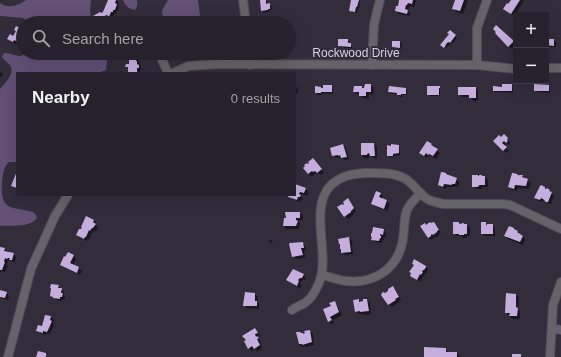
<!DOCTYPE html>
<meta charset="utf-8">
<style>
body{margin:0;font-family:Arial,sans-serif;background:#2e2934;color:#f1f3f6}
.controls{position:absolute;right:12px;top:12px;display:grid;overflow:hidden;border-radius:0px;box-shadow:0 4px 16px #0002}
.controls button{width:36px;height:36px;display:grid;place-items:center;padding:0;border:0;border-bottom:1px solid #423e48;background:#26212c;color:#f1f3f6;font:20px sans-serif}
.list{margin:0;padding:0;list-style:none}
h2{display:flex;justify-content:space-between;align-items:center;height:52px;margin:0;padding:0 16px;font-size:17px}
h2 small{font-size:13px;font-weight:400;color:#a4a3a9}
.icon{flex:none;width:22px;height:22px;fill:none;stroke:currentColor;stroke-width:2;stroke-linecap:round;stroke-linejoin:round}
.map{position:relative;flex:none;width:561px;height:357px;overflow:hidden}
.search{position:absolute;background:#26212c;box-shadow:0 4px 16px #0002;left:16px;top:16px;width:280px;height:44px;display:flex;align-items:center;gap:10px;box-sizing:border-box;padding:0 14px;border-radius:22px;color:#a4a3a9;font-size:15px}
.panel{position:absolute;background:#26212c;box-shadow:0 4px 16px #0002;left:16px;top:72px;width:280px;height:124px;border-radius:0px}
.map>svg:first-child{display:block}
</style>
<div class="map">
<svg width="561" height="357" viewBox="0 0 561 357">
<rect width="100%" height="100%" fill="#332c3b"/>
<g fill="#625075">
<path d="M 26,0 L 91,0 L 90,11 L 92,23 L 30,23 L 23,18 L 0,16 L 0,3 C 8,9 18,6 26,0 Z"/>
<path d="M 123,0 L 137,0 L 137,6 L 135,10 C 129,9 125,6 123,0 Z"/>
<path d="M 168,0 L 198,0 L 201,23 C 193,23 165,24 162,14 C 161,10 166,4 168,0 Z"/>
<path d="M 4,53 C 12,52 19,60 26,53 L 106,53 L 107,62 L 106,70 L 98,73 L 17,73 L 17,162 L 9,162 C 3,167 3,175 2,182 C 0,212 11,206 33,212 L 36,215 L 37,218 C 30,228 11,225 0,226 L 0,89 C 5,83 17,72 9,64 C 6,61 4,60 2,57 Z"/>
</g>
<g fill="#0007">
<path d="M 109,0 L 116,0 L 119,3 L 118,6 L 119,7 L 117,12 L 116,12 L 115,15 L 114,14 L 112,19 L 110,18 L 105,20 L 105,21 L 98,23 L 96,21 L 94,16 L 104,13 Z"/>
<path d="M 261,0 L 267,0 L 267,5 L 270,4 L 271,6 L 272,10 L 269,10 L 269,12 L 263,12 L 262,11 Z"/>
<path d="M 352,0 L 359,0 L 360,2 L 359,8 L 358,8 L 357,13 L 352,12 L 350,10 Z"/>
<path d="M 400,0 L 414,0 L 416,1 L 414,7 L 410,6 L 410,7 L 409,7 L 408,11 L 410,13 L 410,16 L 399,14 L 396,11 L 398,7 Z"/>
<path d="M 457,0 L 468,0 L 463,14 L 456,12 L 454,9 Z"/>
<path d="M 512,0 L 523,0 L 524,1 L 514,16 L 504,9 L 509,5 Z"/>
<path d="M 496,26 L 516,45 L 512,49 L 496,33 Z"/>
<path d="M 23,31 L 23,40 L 21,44 L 17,42 L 16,45 L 9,39 Z"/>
<path d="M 450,31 L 457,38 L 453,43 L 452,43 L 449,45 L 446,48 L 442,45 L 450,34 Z"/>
<path d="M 348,40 L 349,42 L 349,44 L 352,46 L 352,49 L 341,47 L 339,46 Z"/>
<path d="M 546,40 L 554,40 L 556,42 L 556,47 L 548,47 L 548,48 L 546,48 Z"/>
<path d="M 400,42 L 402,44 L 401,49 L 394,49 L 393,47 Z"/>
<path d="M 136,55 L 139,58 L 139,63 L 140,65 L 141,70 L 140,70 L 140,73 L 130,73 L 129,72 L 129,69 L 126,66 L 129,65 Z"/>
<path d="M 0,71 L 3,74 L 2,77 L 0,77 L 0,78 Z"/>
<path d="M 371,85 L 374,88 L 373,95 L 369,94 L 369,99 L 362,98 L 360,94 L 357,94 L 354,91 L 362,87 L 363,89 Z"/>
<path d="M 512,85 L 513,87 L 513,93 L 496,92 L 494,91 Z"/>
<path d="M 295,86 L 298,89 L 298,93 L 295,93 Z"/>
<path d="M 332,86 L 333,88 L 333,94 L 322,93 L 322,95 L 318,95 L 316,93 L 322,89 Z"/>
<path d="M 549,86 L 550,88 L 550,93 L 537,92 L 535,90 Z"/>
<path d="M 439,87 L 440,88 L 440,96 L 430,96 L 428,94 Z"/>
<path d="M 475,88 L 478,90 L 478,101 L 473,101 L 470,97 L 462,97 L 459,94 Z"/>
<path d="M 406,89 L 407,91 L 407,95 L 402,95 L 402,97 L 400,97 L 398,94 L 391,94 L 389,92 Z"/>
<path d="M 504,135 L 510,142 L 509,143 L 510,144 L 509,145 L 507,143 L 504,146 L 509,151 L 506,153 L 494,141 L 501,138 Z"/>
<path d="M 427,142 L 440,153 L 436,159 L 432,156 L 431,157 L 429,155 L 427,158 L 423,155 Z"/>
<path d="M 362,144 L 374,144 L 377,147 L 377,158 L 374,158 L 372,156 L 369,156 L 369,158 L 364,158 L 362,155 Z"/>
<path d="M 343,145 L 346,148 L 349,159 L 345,160 L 342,158 L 336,158 L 333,155 Z"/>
<path d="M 399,146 L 400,148 L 400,155 L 394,156 L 394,157 L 390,157 L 388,155 Z"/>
<path d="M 315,162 L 324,173 L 321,175 L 319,173 L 317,174 L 316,173 L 312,177 L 304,168 L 308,165 Z"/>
<path d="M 448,176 L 456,179 L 459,182 L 458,187 L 455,186 L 455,187 L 446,187 L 446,189 L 442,188 L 439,185 Z"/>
<path d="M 522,176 L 531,183 L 529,189 L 518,188 L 517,191 L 512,190 L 510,187 L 519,177 Z"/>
<path d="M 483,177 L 485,177 L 488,180 L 488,187 L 482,187 L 482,189 L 476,189 L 473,186 Z"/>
<path d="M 295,185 L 305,189 L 308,192 L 307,196 L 303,194 L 301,197 L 303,199 L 303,200 L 301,199 L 300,202 L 292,199 L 289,196 L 290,195 L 295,195 Z"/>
<path d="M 544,188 L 547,190 L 549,190 L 554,196 L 551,204 L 549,204 L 546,201 L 544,200 L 543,202 L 538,201 L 536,198 Z"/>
<path d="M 380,194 L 383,197 L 382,199 L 387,201 L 390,204 L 387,211 L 375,206 L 372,203 Z"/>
<path d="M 350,202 L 356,211 L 353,214 L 353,215 L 348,219 L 338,207 Z"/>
<path d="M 300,213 L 303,216 L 303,220 L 299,220 L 299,223 L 300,224 L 299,229 L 286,229 L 284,226 Z"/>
<path d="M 94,220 L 96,223 L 96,225 L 98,227 L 96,231 L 95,230 L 93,233 L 92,232 L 89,240 L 88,239 L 87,241 L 80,238 L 77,235 Z"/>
<path d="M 434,223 L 441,233 L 439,234 L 439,236 L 436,237 L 435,237 L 431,240 L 429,238 L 426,226 Z"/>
<path d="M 458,223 L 460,225 L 467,225 L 470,228 L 470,236 L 467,236 L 467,238 L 463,238 L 461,236 L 457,236 L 454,233 Z"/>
<path d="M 486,223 L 487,225 L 492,225 L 495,228 L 495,236 L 484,236 L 482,233 Z"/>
<path d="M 384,230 L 386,233 L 386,237 L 383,237 L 384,239 L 384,240 L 382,240 L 382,243 L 375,242 L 372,239 Z"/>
<path d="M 505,236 L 523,236 L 525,239 L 523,245 L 508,239 Z"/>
<path d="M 349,238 L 352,241 L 353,254 L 345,255 L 342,252 L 341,249 L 341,245 L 340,244 Z"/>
<path d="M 269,240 L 272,240 L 273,242 L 270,243 Z"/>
<path d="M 302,243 L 305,246 L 306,250 L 304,250 L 305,258 L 296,259 L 293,256 Z"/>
<path d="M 0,248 L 4,249 L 8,253 L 13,254 L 16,257 L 15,263 L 11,260 L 10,261 L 8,261 L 7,265 L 8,266 L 5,272 L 1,271 L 0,274 Z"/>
<path d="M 74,256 L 76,259 L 73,266 L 79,268 L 82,271 L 80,275 L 64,267 L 61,265 Z"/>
<path d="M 425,266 L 428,269 L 427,273 L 426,273 L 424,275 L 425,276 L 424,277 L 423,276 L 420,282 L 411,276 Z"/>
<path d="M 303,275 L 306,278 L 305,280 L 302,280 L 300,284 L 302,285 L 300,289 L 288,280 Z"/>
<path d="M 58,286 L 64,292 L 64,296 L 65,297 L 65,299 L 63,299 L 62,301 L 57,300 L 52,296 Z"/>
<path d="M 393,288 L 396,290 L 401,300 L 397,303 L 398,303 L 392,307 L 389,304 L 385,294 Z"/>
<path d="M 0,291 L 6,293 L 9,296 L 8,300 L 0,298 Z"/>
<path d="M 255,294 L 258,297 L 257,302 L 259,304 L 259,309 L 247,308 L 244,305 Z"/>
<path d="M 507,294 L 516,295 L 519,297 L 518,310 L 520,311 L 520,319 L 513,319 L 506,313 Z"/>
<path d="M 359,300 L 361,302 L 367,300 L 370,303 L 371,314 L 364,315 L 363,314 L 359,314 L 356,311 Z"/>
<path d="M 334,302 L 337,305 L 342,315 L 333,320 L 334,323 L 332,324 L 329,321 L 332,307 Z"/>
<path d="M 45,316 L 51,317 L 54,320 L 53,323 L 54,325 L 50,334 L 46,333 L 46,335 L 40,333 L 37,330 L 42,327 Z"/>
<path d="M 255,329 L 260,336 L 257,337 L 261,341 L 260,342 L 262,348 L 258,351 L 255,349 L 252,351 L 249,348 Z"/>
<path d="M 310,331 L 313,334 L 314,345 L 306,347 L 305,346 L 302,347 L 299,344 L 306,334 Z"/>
<path d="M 445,349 L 449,353 L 457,353 L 461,357 L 425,357 Z"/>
</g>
<g fill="#c5aede">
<path d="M 108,0 L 116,0 L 115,3 L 117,4 L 115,10 L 113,10 L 113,12 L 111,12 L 109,17 L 107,15 L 102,17 L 103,19 L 95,21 L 93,16 L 100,12 L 101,13 L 103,12 Z"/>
<path d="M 260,0 L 266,0 L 266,4 L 270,3 L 270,9 L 268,9 L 268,10 L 261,11 Z"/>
<path d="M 351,0 L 359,0 L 357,7 L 356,7 L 355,12 L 349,11 Z"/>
<path d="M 399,0 L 413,0 L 412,4 L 408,3 L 407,5 L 406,5 L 405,9 L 408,10 L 407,14 L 395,11 L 396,6 L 398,6 Z"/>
<path d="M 455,0 L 464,0 L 460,11 L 452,9 Z"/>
<path d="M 511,0 L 520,0 L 511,14 L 503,9 L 507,3 L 508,4 Z"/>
<path d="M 219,18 L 220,23 L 211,23 L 210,19 Z"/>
<path d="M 496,25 L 514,41 L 508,47 L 495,33 L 496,32 L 493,29 Z"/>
<path d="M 16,26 L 23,30 L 23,32 L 18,42 L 14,40 L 13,42 L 7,39 L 10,34 L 13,36 L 16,31 L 14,30 Z"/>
<path d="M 450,30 L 456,35 L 450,43 L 449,42 L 447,43 L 444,48 L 440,45 L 449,34 L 447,33 Z"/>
<path d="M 338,39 L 348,39 L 348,43 L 351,43 L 351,47 L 338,46 Z"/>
<path d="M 546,39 L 554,39 L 554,46 L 546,45 Z"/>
<path d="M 392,41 L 400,41 L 400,48 L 392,47 Z"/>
<path d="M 129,54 L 136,54 L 136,61 L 137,61 L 137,64 L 139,65 L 139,68 L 137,68 L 137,71 L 138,73 L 128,72 L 128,67 L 125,67 L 126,64 L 129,64 Z"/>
<path d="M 365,84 L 371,84 L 371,92 L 366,92 L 366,96 L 359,96 L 359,92 L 353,92 L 354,86 L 362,86 L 362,88 L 364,88 Z"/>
<path d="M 502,84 L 512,84 L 512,91 L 493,91 L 493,86 L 502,87 Z"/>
<path d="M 534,84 L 549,85 L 549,91 L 534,91 Z"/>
<path d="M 323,85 L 332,85 L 332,92 L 321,92 L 321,93 L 315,93 L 315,86 L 321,87 L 321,88 L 323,88 Z"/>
<path d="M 389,86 L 406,88 L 406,94 L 401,94 L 401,95 L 397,95 L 397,93 L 388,92 Z"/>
<path d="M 427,86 L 440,86 L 440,88 L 439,88 L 439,95 L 427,95 Z"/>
<path d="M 458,87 L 476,87 L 476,98 L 469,98 L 469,95 L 458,95 Z"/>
<path d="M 504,134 L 508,138 L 507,140 L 508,141 L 506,143 L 504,141 L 502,143 L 507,147 L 503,151 L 493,141 L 499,135 L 501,137 Z"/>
<path d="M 427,141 L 432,144 L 431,145 L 438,149 L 433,156 L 429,154 L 428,155 L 426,153 L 424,156 L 419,153 Z"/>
<path d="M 361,143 L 374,143 L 375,156 L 370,156 L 369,153 L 367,154 L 367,155 L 361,155 Z"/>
<path d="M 343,144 L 347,157 L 341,158 L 340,155 L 338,156 L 338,155 L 332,156 L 330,148 Z"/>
<path d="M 391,144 L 399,145 L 399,153 L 393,154 L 393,156 L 387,156 L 387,145 L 391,146 Z"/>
<path d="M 313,158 L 322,169 L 317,173 L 315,171 L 313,172 L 312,171 L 308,174 L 303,168 L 305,166 L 304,165 L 307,163 L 308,164 L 309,163 L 308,162 Z"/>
<path d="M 17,171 L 17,188 L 11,186 Z"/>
<path d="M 441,172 L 442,172 L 446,173 L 446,174 L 457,178 L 455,184 L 452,184 L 452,185 L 444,184 L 443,187 L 438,185 Z"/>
<path d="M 512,173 L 513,173 L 517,174 L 519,176 L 519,175 L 523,175 L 522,177 L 528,179 L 526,186 L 515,185 L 514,189 L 508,187 Z"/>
<path d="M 472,175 L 478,175 L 478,176 L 479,176 L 479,175 L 482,175 L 482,176 L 485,176 L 485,185 L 479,185 L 479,186 L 477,187 L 472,187 Z"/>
<path d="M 295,184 L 306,188 L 304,193 L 300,192 L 299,194 L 301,195 L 300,197 L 298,197 L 297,200 L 288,197 L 289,195 L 295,195 Z"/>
<path d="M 541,185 L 545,187 L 545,189 L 546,189 L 547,188 L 550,190 L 549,191 L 552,192 L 548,202 L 546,202 L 543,199 L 541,198 L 540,200 L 534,198 L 540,186 Z"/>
<path d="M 376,191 L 381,193 L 379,197 L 387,200 L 384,209 L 371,204 Z"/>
<path d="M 348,198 L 354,208 L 351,211 L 351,212 L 344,217 L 337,207 L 342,204 L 343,205 L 344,204 L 343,202 Z"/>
<path d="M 285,212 L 300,212 L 300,218 L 296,218 L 296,220 L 298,221 L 296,226 L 283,226 L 284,218 L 286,218 Z"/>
<path d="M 86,216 L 94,220 L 93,222 L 96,224 L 93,228 L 92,228 L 90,231 L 89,230 L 86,237 L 85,237 L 84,239 L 76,235 L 79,229 L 81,229 L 82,227 L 81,227 Z"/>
<path d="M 430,222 L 431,223 L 434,222 L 439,230 L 437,231 L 437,232 L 433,235 L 432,234 L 431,235 L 431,236 L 428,238 L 420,226 L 425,223 L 426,225 Z"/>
<path d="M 453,222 L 459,222 L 459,224 L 464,223 L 464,224 L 467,224 L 467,234 L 464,234 L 464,235 L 459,235 L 459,234 L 453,234 Z"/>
<path d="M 481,222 L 486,222 L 486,226 L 487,224 L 493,224 L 493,234 L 481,234 Z"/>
<path d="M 509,226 L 514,228 L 514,229 L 518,231 L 517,232 L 523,236 L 520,242 L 504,236 Z"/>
<path d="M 373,227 L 384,229 L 383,235 L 380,234 L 380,235 L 381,236 L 381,238 L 380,238 L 379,241 L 371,240 L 372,237 L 371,237 L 371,233 L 372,233 Z"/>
<path d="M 349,237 L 351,252 L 341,253 L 341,249 L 340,249 L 340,244 L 339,244 L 338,239 Z"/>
<path d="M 303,242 L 304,248 L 301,248 L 303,255 L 292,257 L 289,244 L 290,243 Z"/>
<path d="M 0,247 L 5,248 L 4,251 L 14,253 L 12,260 L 9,260 L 10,258 L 8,258 L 7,259 L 5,258 L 4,262 L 5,262 L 2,270 L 0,270 Z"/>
<path d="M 68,252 L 74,255 L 70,263 L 79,267 L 77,273 L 60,265 L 64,256 L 65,257 Z"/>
<path d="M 414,259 L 426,266 L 426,267 L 424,270 L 423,270 L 422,272 L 423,272 L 421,275 L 420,274 L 417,280 L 410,276 L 411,273 L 409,272 L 414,265 L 412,264 Z"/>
<path d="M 293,269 L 304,274 L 302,278 L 300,278 L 298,280 L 299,281 L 297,286 L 286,280 Z"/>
<path d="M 51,284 L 59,285 L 58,288 L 62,288 L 61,293 L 63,293 L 62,297 L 60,297 L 60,299 L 53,298 L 53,297 L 50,296 L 51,288 L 50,288 Z"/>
<path d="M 393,286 L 399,297 L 395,299 L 396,300 L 388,305 L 381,295 L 382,293 L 383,292 L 385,293 L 388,291 L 388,289 Z"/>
<path d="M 0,290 L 7,292 L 5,298 L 0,297 Z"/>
<path d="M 245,292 L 255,293 L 255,301 L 257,301 L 257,306 L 243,306 L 243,305 Z"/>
<path d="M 506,293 L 516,294 L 516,307 L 518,308 L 517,316 L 509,316 L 510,313 L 505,313 Z"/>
<path d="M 359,299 L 359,302 L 363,301 L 363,299 L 367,299 L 369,311 L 360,312 L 360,311 L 355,312 L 353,300 Z"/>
<path d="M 335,301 L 339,312 L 330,317 L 332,320 L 328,322 L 323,309 L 331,306 L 329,303 Z"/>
<path d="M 45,315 L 51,316 L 50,320 L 52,321 L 49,328 L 47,332 L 43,331 L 43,333 L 36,331 L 38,325 L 42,326 Z"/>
<path d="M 255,328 L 258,333 L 255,334 L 256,337 L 257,336 L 259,338 L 257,339 L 260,345 L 254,349 L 252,346 L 248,349 L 244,341 L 246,340 L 242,336 Z"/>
<path d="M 310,330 L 312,342 L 302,345 L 302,344 L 299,344 L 296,332 L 300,332 L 301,333 L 303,333 L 303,334 L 305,333 L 304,331 Z"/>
<path d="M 424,347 L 446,348 L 446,352 L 457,352 L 457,357 L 424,357 Z"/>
<path d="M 38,351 L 46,353 L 46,357 L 36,357 Z"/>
<rect x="512" y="354" width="9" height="3"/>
</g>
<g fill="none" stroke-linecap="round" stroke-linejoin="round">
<g stroke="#514a58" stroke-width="10">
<g id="minor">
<path d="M 243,0 L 246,23"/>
<path d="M 145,22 L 146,23"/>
<path d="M 159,53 L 168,73"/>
<path d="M 249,53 L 250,65"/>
<path d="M 372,65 L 374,24 L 380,0"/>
<path d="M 477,65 L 477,28 L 487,0"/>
<path d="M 546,68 L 561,68"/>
<path d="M 173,73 L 188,66 L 219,64 L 477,65 L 516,69"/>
<path d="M 322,275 C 330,277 338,280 346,281 C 373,284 396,270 402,244 C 405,233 403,220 407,210 C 410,203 416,198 421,193"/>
<path d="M 292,310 C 296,307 301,305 305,303 C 312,298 316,290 319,283 C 331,255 308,208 331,185 C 341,176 351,174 365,173 C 377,173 392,172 404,178 C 414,183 419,195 429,200 C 434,202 439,203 444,204 L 503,204 L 510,205 L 561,229"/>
<path d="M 552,328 L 561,330"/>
<path d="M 8,357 L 31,269 L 55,216 L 68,195"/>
<path d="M 550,357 L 553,305 L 561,282"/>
</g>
</g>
<use href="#minor" stroke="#66626a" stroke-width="8"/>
</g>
<g text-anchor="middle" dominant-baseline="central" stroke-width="4" stroke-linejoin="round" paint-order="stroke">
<g font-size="12" fill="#d7d2dc" stroke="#332c3b">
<text x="356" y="53">Rockwood Drive</text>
</g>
</g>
</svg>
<div class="controls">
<button>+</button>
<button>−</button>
</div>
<div class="search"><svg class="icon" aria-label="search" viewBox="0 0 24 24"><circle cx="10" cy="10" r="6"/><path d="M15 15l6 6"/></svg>Search here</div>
<section class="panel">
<h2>Nearby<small>0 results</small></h2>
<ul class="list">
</ul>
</section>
</div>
